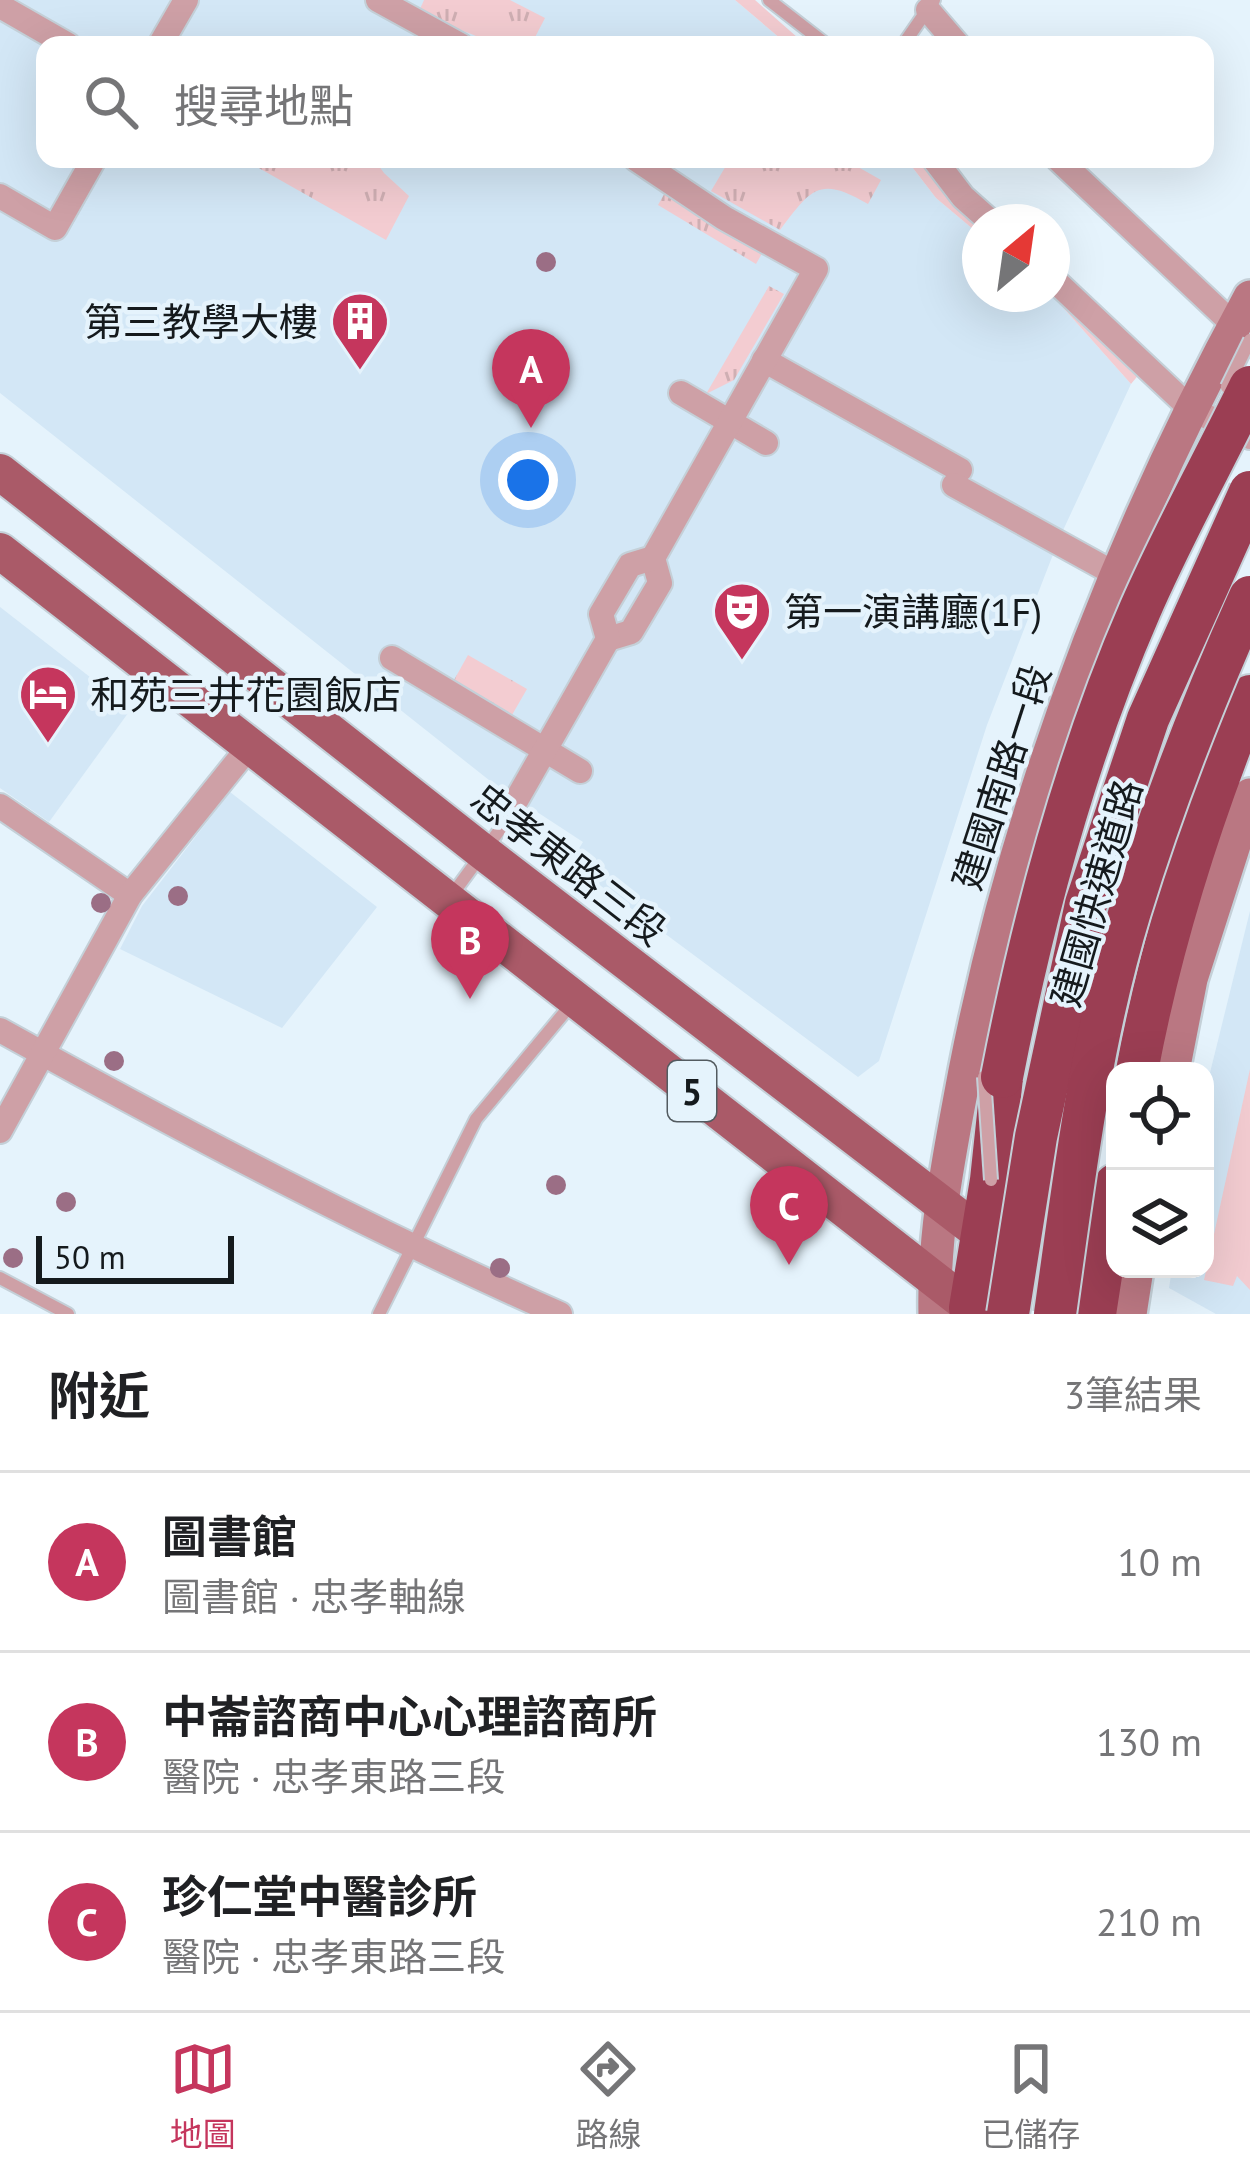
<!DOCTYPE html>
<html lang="zh-TW">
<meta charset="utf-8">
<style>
body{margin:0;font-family:"PT Sans","Noto Sans TC",sans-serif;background:#f6f6f6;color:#202124}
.controls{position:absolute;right:36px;bottom:36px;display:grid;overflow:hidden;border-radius:24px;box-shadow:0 12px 48px #0002}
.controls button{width:108px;height:108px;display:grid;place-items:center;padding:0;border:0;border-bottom:3px solid #e0e0e0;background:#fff;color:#202124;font:60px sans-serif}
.compass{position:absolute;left:962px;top:204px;width:108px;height:108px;border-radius:50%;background:#fff;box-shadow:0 12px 48px #0002;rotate:29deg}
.scale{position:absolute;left:36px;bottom:30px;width:198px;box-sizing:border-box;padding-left:12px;border:6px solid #151a1d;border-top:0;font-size:33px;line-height:42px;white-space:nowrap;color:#151a1d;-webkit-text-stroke:9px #e5f3fc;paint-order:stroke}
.you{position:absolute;left:528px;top:480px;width:42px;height:42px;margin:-30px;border:9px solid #fff;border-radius:50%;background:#1a73e8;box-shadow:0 0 0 18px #1a73e833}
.badge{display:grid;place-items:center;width:78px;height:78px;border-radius:50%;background:#c5365d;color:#fff;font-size:39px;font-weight:700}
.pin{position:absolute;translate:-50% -99px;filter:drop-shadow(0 3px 6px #0008)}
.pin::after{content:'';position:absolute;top:63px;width:42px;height:36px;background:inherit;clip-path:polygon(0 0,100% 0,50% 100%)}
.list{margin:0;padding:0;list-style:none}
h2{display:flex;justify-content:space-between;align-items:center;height:156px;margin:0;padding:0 48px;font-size:51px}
h2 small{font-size:39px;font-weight:400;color:#757577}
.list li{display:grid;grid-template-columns:78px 1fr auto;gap:36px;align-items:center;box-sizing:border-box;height:180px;padding:0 48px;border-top:3px solid #e0e0e0}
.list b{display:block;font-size:45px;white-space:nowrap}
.list p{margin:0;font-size:39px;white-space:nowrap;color:#757577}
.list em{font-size:39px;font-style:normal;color:#757577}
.icon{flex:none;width:66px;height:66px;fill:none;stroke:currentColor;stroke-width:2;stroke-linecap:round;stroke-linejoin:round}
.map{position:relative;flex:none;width:1250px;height:1314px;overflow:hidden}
.search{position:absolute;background:#fff;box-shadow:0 12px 48px #0002;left:36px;right:36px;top:36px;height:132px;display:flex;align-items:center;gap:30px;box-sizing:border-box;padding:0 42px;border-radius:24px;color:#757577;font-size:45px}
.sheet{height:696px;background:#fff}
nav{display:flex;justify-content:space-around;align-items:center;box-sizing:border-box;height:168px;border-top:3px solid #e0e0e0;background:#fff;font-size:33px;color:#757577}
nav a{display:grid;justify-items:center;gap:6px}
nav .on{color:#c5365d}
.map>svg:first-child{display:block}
</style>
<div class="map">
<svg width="1250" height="1314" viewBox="0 0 1250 1314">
<defs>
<pattern id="grass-tufts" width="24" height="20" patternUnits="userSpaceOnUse" patternTransform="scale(3)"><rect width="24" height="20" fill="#f3ccd1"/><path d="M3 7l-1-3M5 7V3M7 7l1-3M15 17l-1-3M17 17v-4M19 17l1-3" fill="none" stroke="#cfafb3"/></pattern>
</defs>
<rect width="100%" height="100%" fill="#e5f3fc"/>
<g fill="#d3e7f6">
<path d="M 0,0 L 735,0 L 788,45 L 45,45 L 45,159 L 906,159 L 936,198 L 980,235 L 980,294 L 1051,294 L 1131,384 L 1059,539 L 987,725 L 879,1061 L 858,1077 L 570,863 L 583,842 L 494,784 L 0,393 Z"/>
<path d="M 0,607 L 131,709 L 49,822 L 0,788 Z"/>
<path d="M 230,792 L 377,907 L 282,1028 L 120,949 L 142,906 Z"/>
<path d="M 1250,911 L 1250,1314 L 1216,1314 L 1169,1288 L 1172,1269 L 1205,1269 L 1205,1093 Z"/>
</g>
<g fill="url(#grass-tufts)">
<path d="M 424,0 L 510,0 L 545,18 L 531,45 C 487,45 458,30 420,9 Z"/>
<path d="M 243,159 L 374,159 L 384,173 L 409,196 L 386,240 Z"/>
<path d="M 730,159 L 790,159 L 804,166 L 809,159 L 844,159 L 881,180 L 868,204 C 819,175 811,189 780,230 L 711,191 Z"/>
<path d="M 666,191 L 764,250 L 756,264 L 658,205 Z"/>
<path d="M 769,286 L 784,294 L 734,380 L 706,394 Z"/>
<path d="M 468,655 L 527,689 L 512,715 L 454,680 Z"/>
</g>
<g fill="#f3ccd1">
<path d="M 735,0 L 755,0 L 806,45 L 788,45 Z"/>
<path d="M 906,159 L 941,159 L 980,222 L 980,235 L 936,198 Z"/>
<path d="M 1052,266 L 1154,356 L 1131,384 L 1051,294 Z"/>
<path d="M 1250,1069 L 1250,1290 L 1237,1276 L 1233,1286 L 1204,1280 Z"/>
</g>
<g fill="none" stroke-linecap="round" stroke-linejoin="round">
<g stroke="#c4d0d8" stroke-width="16">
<g id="lane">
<path d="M 769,0 L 827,45"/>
<path d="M 903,45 L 934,0"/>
<path d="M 449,899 L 501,828 L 517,799"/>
<path d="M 0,1278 L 68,1314"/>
<path d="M 379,1314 L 476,1119 L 574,1001"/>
</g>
</g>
<g stroke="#c4d0d8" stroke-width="28">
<g id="street">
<path d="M 378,0 L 460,45"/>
<path d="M 0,6 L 68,45"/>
<path d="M 928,10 L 958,45"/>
<path d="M 160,45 L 186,0"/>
<path d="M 934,159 L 963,197 L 991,222"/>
<path d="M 1058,159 L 1234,325"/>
<path d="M 0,196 L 55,228 L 94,159"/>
<path d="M 1052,278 L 1191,409 L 1250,437"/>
<path d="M 764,360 L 960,470"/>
<path d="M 681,393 L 766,443"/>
<path d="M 954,485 L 1117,575"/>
<path d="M 608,639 L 631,632 L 660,583 L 653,558"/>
<path d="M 392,658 L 580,771"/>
<path d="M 517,799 L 608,639 L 601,614 L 630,565 L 653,558 L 816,269 L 724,218 L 636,159"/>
<path d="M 0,806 L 130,895"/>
<path d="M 0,1030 C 184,1132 368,1229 560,1314"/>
<path d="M 0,1131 L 130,895 L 249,747"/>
</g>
</g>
<g stroke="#c4d0d8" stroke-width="38">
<g id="secondary">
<path d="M 1173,1071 L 1191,979 L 1250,795"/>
<path d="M 935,1314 C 933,1231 950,1152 965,1071 C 1018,800 1118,539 1250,297"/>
<path d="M 1130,1314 L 1137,1269"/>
</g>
</g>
<g stroke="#c4d0d8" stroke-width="40">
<g id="primary">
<path d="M 0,472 L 483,852 L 1002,1250"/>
<path d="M 0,551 L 979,1314"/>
</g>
</g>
<g stroke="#c4d0d8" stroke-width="46">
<g id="highway">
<path d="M 1137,1071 C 1161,943 1201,817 1250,696"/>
<path d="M 970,1308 L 991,1180 L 1002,1077"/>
<path d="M 1095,1314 L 1115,1185"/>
</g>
</g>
<use href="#lane" stroke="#cea0a6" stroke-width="12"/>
<use href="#street" stroke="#cea0a6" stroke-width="24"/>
<use href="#secondary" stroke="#ba7782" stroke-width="33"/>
<use href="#primary" stroke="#aa5a68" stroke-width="36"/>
<use href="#highway" stroke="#9b3e53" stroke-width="42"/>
<g stroke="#c4d0d8" stroke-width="16" stroke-linecap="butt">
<g id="lane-bridge">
<path d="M 1227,387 L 1250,340"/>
<path d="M 984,1077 L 991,1180"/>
</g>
</g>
<g stroke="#c4d0d8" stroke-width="46" stroke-linecap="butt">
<g id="highway-bridge">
<path d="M 1002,1077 C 1033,917 1075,759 1140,610 C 1173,534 1214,461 1250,387"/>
<path d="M 1008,1314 L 1036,1137 L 1086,904 L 1148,719 L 1250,492"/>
<path d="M 1055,1314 C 1074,1179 1090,1042 1130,911 C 1163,804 1204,699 1250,597"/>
</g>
</g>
<use href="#lane-bridge" stroke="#cea0a6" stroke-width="12"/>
<use href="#highway-bridge" stroke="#9b3e53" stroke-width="42"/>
</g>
<g fill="#9b6e85">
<circle cx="546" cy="262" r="10"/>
<circle cx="178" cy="896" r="10"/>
<circle cx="101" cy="903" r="10"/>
<circle cx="114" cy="1061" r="10"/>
<circle cx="556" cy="1185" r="10"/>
<circle cx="66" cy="1202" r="10"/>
<circle cx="13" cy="1258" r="10"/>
<circle cx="500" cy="1268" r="10"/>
</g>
<defs>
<g id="building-pin" transform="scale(3)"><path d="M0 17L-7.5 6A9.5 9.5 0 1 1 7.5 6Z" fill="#c5365d" stroke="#e5f3fc"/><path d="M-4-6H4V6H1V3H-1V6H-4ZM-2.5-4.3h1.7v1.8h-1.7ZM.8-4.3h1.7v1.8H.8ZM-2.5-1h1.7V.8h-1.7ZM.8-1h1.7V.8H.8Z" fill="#fff"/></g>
<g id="theatre-pin" transform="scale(3)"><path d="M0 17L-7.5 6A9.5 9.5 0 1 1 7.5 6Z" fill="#c5365d" stroke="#e5f3fc"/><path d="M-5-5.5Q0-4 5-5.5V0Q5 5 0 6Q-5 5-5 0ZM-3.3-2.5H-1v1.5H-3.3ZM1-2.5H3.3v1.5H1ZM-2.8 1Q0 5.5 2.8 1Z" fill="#fff"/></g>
<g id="hotel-pin" transform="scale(3)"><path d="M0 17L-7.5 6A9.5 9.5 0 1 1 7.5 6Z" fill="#c5365d" stroke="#e5f3fc"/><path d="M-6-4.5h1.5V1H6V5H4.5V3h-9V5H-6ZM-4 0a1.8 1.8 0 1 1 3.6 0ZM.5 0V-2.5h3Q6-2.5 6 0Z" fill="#fff"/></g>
</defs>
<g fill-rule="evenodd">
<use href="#building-pin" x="360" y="321"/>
<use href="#theatre-pin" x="742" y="611"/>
<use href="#hotel-pin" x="48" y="694"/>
</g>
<g text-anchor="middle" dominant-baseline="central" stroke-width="9" stroke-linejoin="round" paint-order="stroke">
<rect fill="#e5f3fc" stroke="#535b60" stroke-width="3" x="668" y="1061" width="48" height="60" rx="9"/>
<g font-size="36" font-weight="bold" fill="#151a1d">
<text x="692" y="1091">5</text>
</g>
<g font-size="39" fill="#151a1d" stroke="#e5f3fc" text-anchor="start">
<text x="318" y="321" text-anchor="end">第三教學大樓</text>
<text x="784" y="611">第一演講廳(1F)</text>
<text x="90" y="694">和苑三井花園飯店</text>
</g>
<g font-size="39" fill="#151a1d" stroke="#e5f3fc">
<text transform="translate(1001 777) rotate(-72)">建國南路一段</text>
<text transform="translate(569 864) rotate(38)">忠孝東路三段</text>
<text transform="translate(1096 893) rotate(-74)">建國快速道路</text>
</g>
</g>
</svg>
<div class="controls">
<button><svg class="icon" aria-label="locate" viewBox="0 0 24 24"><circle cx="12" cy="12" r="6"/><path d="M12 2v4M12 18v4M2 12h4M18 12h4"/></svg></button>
<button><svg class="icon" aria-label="layers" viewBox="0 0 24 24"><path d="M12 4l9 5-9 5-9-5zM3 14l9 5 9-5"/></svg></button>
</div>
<svg class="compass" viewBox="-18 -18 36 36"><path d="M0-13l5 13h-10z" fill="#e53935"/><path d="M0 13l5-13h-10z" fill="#757577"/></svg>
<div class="scale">50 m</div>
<div class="you"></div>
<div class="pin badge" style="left:531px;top:428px">A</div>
<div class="pin badge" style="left:470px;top:999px">B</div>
<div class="pin badge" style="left:789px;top:1265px">C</div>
<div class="search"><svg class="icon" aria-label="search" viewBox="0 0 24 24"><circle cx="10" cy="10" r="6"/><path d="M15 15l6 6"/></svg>搜尋地點</div>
</div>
<section class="sheet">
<h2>附近<small>3筆結果</small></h2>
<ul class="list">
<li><span class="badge">A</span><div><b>圖書館</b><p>圖書館 · 忠孝軸線</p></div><em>10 m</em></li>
<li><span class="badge">B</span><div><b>中崙諮商中心心理諮商所</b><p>醫院 · 忠孝東路三段</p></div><em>130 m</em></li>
<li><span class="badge">C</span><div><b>珍仁堂中醫診所</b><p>醫院 · 忠孝東路三段</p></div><em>210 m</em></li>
</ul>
</section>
<nav>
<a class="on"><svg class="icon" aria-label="map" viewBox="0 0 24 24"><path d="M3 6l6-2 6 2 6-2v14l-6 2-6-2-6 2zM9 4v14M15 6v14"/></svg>地圖</a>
<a><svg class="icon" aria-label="directions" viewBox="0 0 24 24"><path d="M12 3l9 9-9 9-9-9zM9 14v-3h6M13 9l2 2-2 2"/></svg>路線</a>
<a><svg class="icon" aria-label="saved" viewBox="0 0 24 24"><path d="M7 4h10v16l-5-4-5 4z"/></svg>已儲存</a>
</nav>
